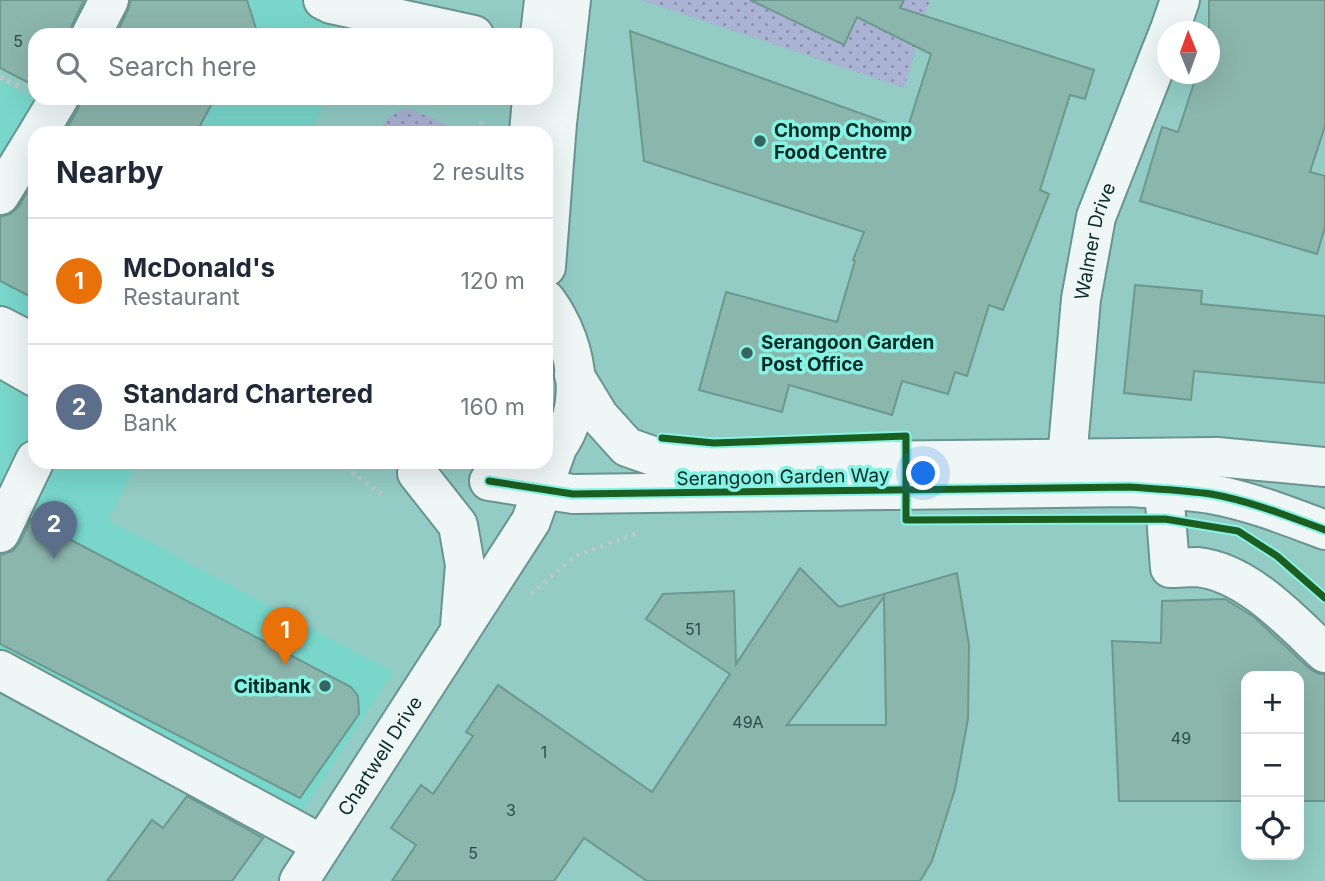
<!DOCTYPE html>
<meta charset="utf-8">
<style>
body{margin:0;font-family:Inter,sans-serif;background:#f2f2f3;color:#1f2937}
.controls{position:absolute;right:21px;bottom:21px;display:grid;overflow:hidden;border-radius:14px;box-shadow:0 7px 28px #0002}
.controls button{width:63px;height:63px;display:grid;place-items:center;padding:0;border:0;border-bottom:2px solid #e0e1e3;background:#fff;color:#1f2937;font:35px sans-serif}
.compass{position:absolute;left:1157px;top:21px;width:63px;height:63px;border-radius:50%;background:#fff;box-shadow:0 7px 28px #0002;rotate:359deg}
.you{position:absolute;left:924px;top:474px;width:24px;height:24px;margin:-18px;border:5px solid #fff;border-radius:50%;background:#1a73e8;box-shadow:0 0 0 10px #1a73e833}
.badge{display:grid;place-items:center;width:46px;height:46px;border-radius:50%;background:#db2777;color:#fff;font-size:23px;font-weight:700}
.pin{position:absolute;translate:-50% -58px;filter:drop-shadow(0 2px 4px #0008)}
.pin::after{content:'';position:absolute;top:37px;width:24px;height:21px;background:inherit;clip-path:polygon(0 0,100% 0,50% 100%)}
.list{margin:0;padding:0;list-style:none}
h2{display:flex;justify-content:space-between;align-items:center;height:91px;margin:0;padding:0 28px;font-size:30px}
h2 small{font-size:23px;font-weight:400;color:#747a83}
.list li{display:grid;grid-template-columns:46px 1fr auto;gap:21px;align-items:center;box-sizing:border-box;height:126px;padding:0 28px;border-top:2px solid #e0e1e3}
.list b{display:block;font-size:26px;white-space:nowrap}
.list p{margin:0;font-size:23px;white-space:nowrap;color:#747a83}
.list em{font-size:23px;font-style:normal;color:#747a83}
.icon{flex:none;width:38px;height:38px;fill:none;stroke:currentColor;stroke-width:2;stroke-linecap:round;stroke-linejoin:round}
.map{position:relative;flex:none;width:1325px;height:881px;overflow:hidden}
.search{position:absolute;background:#fff;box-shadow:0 7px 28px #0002;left:28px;top:28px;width:525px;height:77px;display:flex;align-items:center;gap:18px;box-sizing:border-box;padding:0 24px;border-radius:21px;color:#747a83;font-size:26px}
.panel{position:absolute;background:#fff;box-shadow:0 7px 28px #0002;left:28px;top:126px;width:525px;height:343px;border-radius:21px}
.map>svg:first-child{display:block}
</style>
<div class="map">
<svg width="1325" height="881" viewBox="0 0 1325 881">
<defs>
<pattern id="green-dots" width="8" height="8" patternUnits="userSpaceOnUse" patternTransform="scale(1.75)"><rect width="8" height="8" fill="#aab3d4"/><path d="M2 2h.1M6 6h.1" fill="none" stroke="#8892ac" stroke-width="1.8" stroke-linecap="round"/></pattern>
</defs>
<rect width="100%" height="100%" fill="#92ccc5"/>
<g fill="#78d6cb">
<path d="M 113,0 L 345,0 L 342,35 L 95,35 Z"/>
<path d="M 0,81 L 56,110 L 63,98 L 328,98 L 309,133 L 35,133 L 35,462 L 138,462 L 108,520 L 393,672 L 299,816 L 0,659 Z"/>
</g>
<g fill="url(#green-dots)">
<path d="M 641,0 L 930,0 L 904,88 Z"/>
<path d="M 408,108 L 465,133 L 378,133 C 386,119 392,112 408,108 Z"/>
</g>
<g fill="#8bb6ac" stroke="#6c988e" stroke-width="2" fill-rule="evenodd">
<path d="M 0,0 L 84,0 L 72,25 L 69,35 L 35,35 L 35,86 L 0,68 Z"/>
<path d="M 131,0 L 247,0 L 258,35 L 116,35 L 128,10 Z"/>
<path d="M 750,0 L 904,0 L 900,8 L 1094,70 L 1085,99 L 1070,95 L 1040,190 L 1049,194 L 1003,310 L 989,305 L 967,376 L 955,372 L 948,394 L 902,381 L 892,415 L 789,385 L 782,412 L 699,390 L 726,292 L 837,322 L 855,261 L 853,260 L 864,232 L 644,161 L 630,31 L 907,130 L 931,54 L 857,17 L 844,45 Z"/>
<path d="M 1209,0 L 1325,0 L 1325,126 L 1310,172 L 1325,176 L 1325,227 L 1317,254 L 1140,201 L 1162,127 L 1178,132 L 1197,74 L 1209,74 Z"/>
<path d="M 81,98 L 215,98 L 196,133 L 64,133 L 78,109 Z"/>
<path d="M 35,180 L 35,299 L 0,281 L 0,217 L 10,214 L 18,207 Z"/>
<path d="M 1135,285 L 1202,291 L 1201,304 L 1325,316 L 1325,383 L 1194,371 L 1191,400 L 1124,393 Z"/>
<path d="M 31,519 L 351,687 L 358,696 L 359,714 L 300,798 L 0,644 L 0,555 L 13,551 L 20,542 Z"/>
<path d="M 800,568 L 839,607 L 957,573 L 969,645 L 968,719 L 955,789 L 932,861 L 920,881 L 647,881 L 584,838 L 554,881 L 392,881 L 416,845 L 391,828 L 421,785 L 433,794 L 473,736 L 466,732 L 498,685 L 652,792 L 730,674 L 646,619 L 663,594 L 734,591 L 736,664 ZM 884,597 L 886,725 L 787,725 Z"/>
<path d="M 1225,599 L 1254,617 L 1310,669 L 1319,674 L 1325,674 L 1325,801 L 1299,801 L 1299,676 L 1246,676 L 1246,801 L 1119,801 L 1112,641 L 1161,643 L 1162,601 Z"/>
<path d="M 187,796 L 263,838 L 232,881 L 107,881 L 152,820 L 163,828 Z"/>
</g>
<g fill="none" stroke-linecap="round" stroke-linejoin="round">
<g stroke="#6a9490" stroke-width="42">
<g id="minor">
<path d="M 323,0 L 331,4 L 474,35"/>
<path d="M 1169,32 L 1180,0"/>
<path d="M 91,35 L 109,0"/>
<path d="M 540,35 L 544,0"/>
<path d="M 38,133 L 59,98"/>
<path d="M 529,133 L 532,98"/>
<path d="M 0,195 L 35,138"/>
<path d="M 546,267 L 557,123 L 571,0"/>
<path d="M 546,300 C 580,346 591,417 546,460"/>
<path d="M 0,326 L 35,344"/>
<path d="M 0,357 L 35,377"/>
<path d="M 574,375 L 599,416 L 627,447 L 673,463 L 1217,457 L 1325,467"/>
<path id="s1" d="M 1067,459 L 1081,299 L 1096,217 L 1168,34"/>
<path d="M 417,473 L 458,525 L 465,565 L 460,626"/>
<path d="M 489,481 L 573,494 L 1129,487 C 1156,489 1184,490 1211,494 C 1250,501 1288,516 1325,530"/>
<path d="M 1164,489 L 1170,568 C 1179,568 1188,567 1197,567 C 1247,572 1291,621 1325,653"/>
<path d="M 0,533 L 35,460"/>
<path d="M 0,670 L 321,844"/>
<path id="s2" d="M 299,881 L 531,521 L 556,451"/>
</g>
</g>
<g stroke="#b8c9c8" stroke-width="4.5" stroke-dasharray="3.5 5" stroke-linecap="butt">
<path d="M 0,77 L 21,87"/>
<path d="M 481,133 L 481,117"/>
<path d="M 213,462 L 226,465 L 314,462"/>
<path d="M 338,462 L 386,497"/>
<path d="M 531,594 L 575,556 L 637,533"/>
</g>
<use href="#minor" stroke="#eff7f6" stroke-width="38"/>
<g stroke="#87f3e5" stroke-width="11">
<g id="cycleway">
<path d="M 662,438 L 714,443 L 906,436 L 906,520 L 1165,519 L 1238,531 L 1277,556 L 1325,598"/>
<path d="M 489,481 L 573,494 L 1129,487 C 1156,489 1184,490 1211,494 C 1250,501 1288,516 1325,530"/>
</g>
</g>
<use href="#cycleway" stroke="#1b5e20" stroke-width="7"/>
</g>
<g fill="#38645f" stroke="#87f3e5" stroke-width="2.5">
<circle cx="760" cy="141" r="7"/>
<circle cx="747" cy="353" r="7"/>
<circle cx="325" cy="686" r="7"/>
</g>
<g text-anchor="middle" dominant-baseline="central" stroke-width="7" stroke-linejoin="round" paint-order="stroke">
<g font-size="16" fill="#294e49">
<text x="18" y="41">5</text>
<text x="693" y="629">51</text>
<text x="748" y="722">49A</text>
<text x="1181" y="738">49</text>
<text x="544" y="752">1</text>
<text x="511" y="810">3</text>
<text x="473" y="853">5</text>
</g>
<g font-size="19" font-weight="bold" fill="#082c28" stroke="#87f3e5" text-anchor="start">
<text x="774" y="130">Chomp Chomp<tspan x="774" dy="22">Food Centre</tspan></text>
<text x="761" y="342">Serangoon Garden<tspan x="761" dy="22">Post Office</tspan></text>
<text x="311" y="686" text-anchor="end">Citibank</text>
</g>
<g font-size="19" fill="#082c28" stroke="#87f3e5">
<text stroke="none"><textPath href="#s1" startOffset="220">Walmer Drive</textPath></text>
<text transform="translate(783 477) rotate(-1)">Serangoon Garden Way</text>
<text stroke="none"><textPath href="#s2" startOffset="149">Chartwell Drive</textPath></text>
</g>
</g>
</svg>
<div class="controls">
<button>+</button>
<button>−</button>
<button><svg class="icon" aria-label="locate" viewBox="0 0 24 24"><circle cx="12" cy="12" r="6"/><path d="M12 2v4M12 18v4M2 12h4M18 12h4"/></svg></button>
</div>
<svg class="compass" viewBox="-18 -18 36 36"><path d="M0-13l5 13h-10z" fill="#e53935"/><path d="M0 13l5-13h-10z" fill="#747a83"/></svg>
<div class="you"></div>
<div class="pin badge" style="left:285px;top:665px;background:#e8710a">1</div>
<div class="pin badge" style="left:54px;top:559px;background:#5c6f8a">2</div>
<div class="search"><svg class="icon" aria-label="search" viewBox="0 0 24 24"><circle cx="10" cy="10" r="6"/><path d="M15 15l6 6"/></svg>Search here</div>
<section class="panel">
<h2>Nearby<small>2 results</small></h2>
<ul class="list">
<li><span class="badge" style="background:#e8710a">1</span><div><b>McDonald's</b><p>Restaurant</p></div><em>120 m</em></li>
<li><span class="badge" style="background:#5c6f8a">2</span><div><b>Standard Chartered</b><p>Bank</p></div><em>160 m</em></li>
</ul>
</section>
</div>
